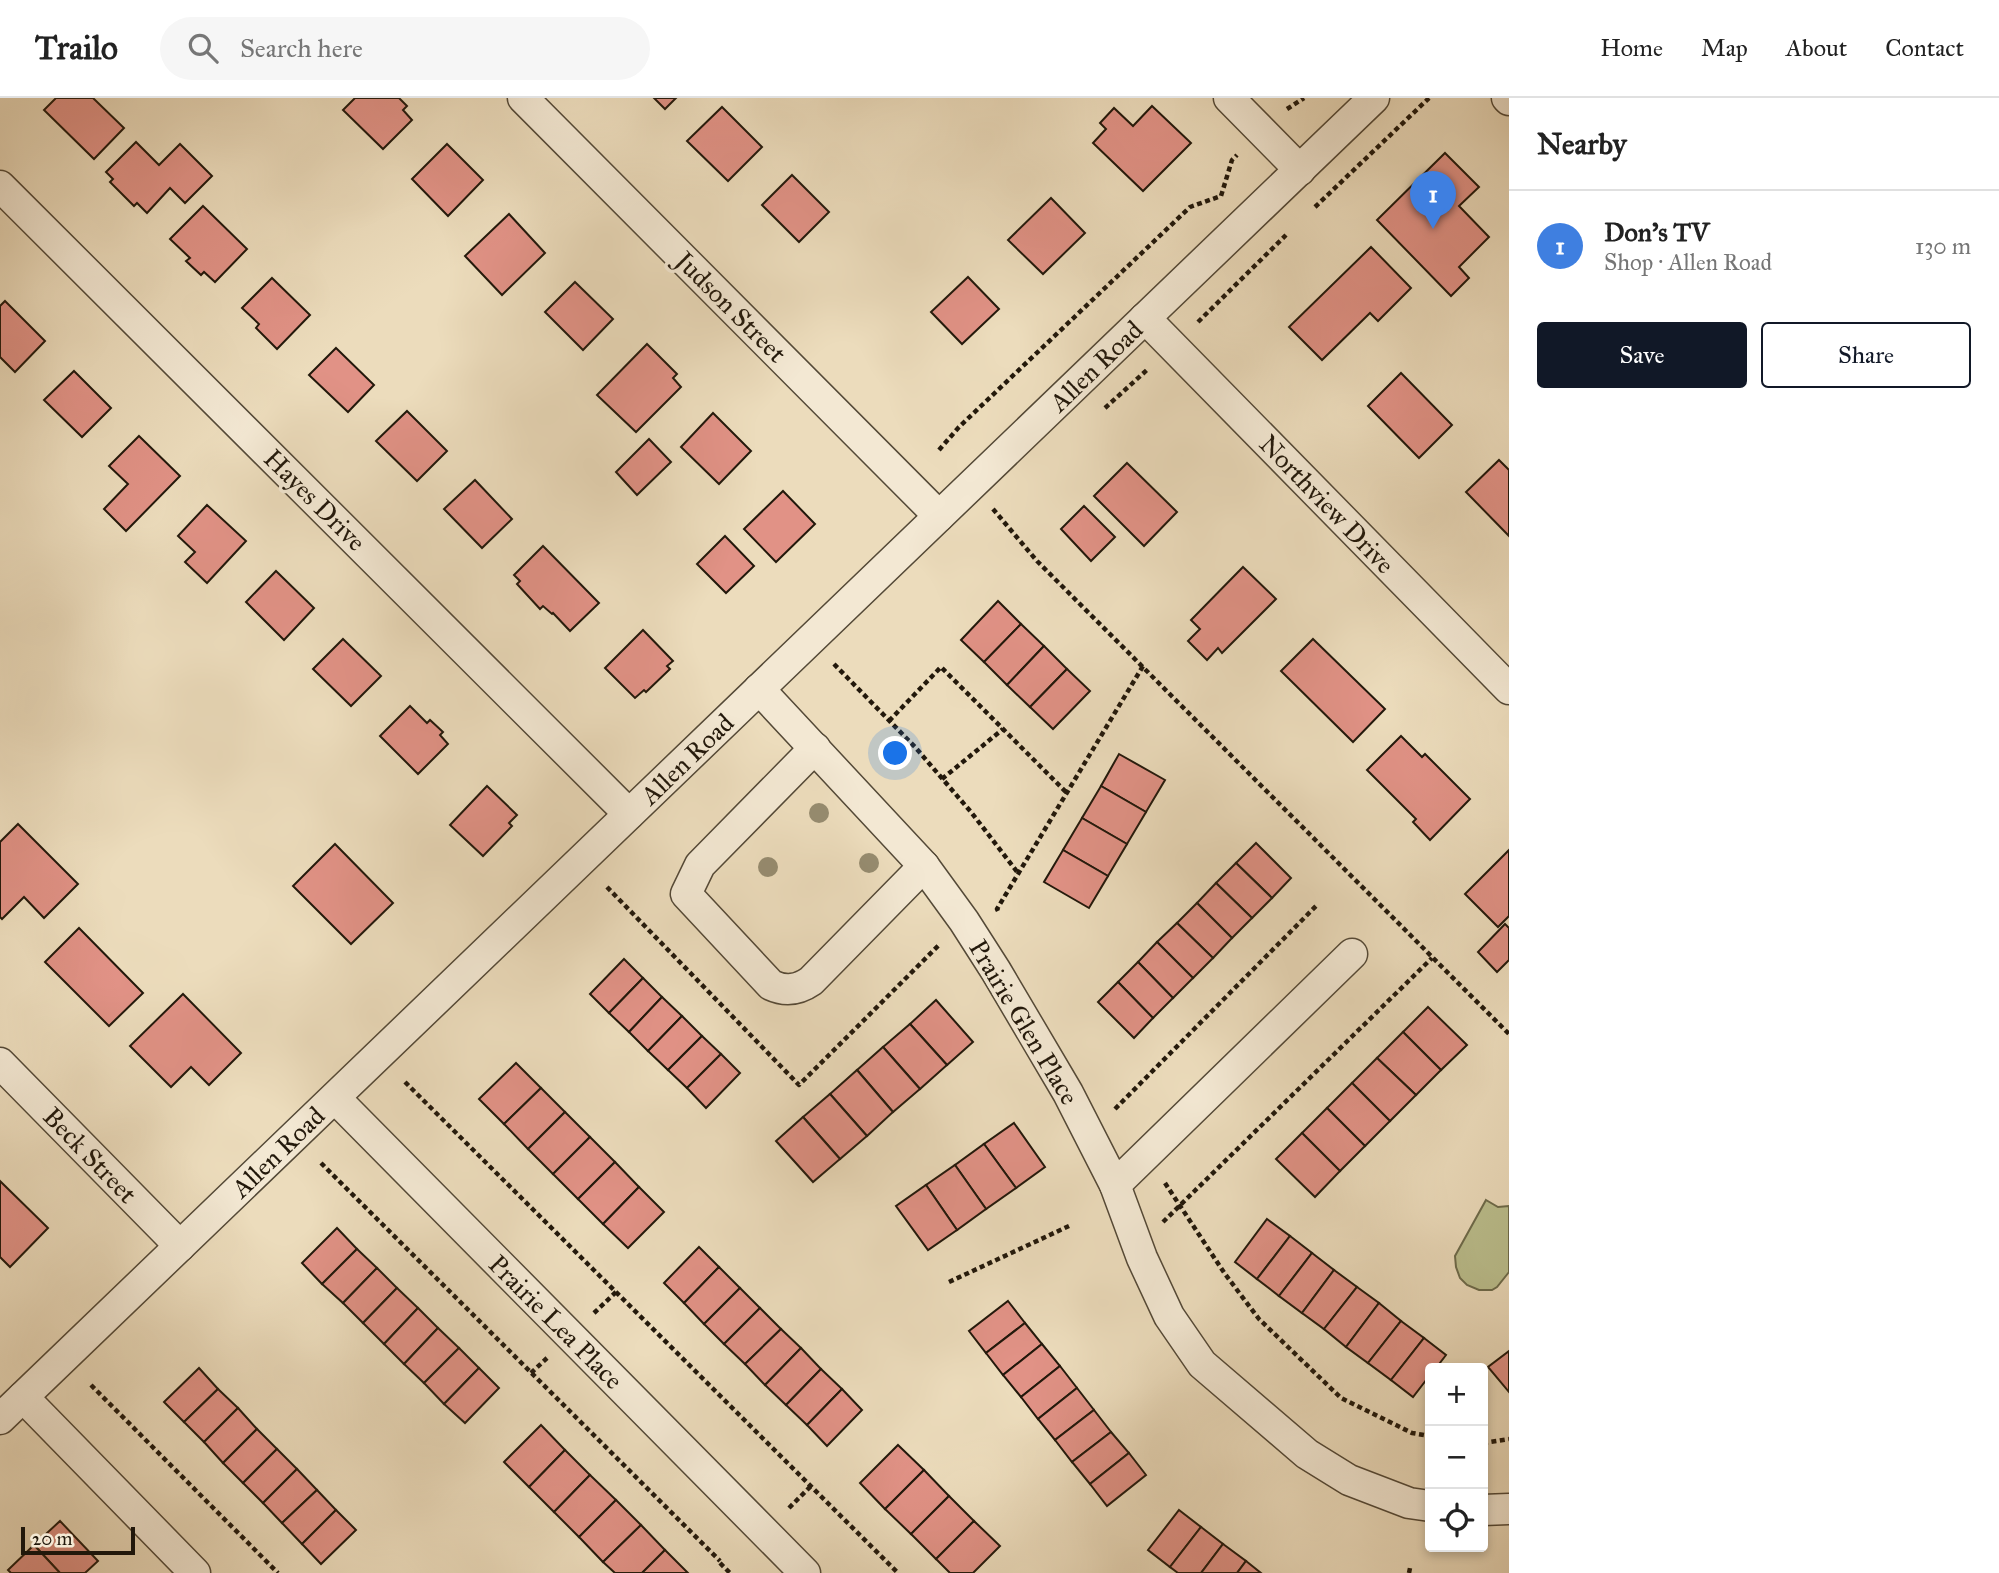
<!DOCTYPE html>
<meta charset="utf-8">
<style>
body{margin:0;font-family:"IM FELL Great Primer",serif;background:#f6f6f6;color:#222}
.controls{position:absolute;right:21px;bottom:21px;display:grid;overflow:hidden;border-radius:7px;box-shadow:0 4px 10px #0003}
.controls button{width:63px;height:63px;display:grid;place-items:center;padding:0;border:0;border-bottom:2px solid #e0e0e0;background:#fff;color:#222;font:35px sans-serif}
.scale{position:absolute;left:21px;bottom:18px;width:114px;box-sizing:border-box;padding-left:7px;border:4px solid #22180b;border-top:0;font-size:19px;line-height:24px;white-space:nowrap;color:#22180b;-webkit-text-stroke:5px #f3e8d3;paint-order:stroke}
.you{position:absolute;left:896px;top:656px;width:24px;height:24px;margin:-18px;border:5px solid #fff;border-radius:50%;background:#1a73e8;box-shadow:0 0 0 10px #1a73e833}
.badge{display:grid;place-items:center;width:46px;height:46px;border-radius:50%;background:#111827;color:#fff;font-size:23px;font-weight:700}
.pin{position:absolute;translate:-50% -58px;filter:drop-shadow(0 2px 4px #0008)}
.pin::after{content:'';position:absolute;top:37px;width:24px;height:21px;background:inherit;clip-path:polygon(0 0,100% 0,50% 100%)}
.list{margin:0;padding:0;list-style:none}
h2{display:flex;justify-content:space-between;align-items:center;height:91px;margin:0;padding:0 28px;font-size:30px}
h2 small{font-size:23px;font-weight:400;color:#767676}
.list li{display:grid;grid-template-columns:46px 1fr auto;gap:21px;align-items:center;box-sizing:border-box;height:112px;padding:0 28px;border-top:2px solid #e0e0e0}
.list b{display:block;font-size:26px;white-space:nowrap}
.list p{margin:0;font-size:23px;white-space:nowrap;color:#767676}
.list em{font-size:23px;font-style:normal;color:#767676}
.actions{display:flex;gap:14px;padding:21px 28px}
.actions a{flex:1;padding:16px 0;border:2px solid #111827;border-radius:7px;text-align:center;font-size:24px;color:#111827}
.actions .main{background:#111827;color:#fff}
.icon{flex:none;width:38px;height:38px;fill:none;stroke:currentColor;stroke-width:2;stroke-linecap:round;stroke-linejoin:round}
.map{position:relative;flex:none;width:1509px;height:1475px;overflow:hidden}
header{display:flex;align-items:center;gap:42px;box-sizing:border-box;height:98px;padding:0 35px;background:#fff;border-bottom:2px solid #e0e0e0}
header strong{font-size:33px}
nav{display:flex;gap:38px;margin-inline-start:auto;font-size:24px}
.search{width:490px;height:63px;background:#f6f6f6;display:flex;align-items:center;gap:18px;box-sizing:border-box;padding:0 24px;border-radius:38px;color:#767676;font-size:26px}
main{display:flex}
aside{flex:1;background:#fff}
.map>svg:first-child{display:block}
</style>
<header>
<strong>Trailo</strong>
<div class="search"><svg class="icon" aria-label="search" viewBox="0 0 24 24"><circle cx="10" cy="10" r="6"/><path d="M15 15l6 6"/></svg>Search here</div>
<nav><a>Home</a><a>Map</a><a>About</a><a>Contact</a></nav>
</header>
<main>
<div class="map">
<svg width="1509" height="1475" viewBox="0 0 1509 1475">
<rect width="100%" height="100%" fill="#ecdcbc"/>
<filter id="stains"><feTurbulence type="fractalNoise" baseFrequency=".00286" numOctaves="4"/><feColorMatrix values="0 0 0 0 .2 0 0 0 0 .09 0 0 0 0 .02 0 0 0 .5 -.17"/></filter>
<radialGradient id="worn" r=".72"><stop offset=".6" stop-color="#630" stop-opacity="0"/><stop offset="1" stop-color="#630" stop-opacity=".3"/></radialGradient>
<path fill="#bbbf8e" stroke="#6e6c4c" stroke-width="2" d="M 1486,1102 L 1498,1109 L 1509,1108 L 1509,1174 L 1497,1189 L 1492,1192 L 1479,1192 L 1467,1187 L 1460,1180 L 1456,1169 L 1455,1158 Z"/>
<g fill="#e19286" stroke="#22180b" stroke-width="2">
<path d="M 56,0 L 93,0 L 124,30 L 94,61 L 44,12 Z"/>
<path d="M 355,0 L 399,0 L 407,8 L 403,12 L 412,22 L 383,51 L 343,12 Z"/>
<path d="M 654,0 L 676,0 L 665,11 Z"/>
<path d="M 1152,8 L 1191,45 L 1143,93 L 1093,45 L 1106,31 L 1100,25 L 1114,10 L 1133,28 Z"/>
<path d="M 722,9 L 762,49 L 728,83 L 687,43 Z"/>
<path d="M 136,44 L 159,67 L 180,46 L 212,78 L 185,105 L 170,90 L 147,115 L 137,105 L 134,108 L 110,84 L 113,81 L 106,74 Z"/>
<path d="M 447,46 L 483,82 L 448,118 L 412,81 Z"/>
<path d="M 1445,55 L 1479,89 L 1459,108 L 1489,139 L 1459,169 L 1469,180 L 1451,198 L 1377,122 Z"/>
<path d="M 792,77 L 829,114 L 799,144 L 762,107 Z"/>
<path d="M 1051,100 L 1085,135 L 1043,176 L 1008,142 Z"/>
<path d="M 203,108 L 247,151 L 215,184 L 204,174 L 201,177 L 186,163 L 190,160 L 170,141 Z"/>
<path d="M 509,116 L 545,155 L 502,197 L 465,158 Z"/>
<path d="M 1371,149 L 1411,190 L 1378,223 L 1370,215 L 1322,262 L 1289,229 Z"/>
<path d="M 968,179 L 999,211 L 962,246 L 931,214 Z"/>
<path d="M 272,180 L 310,217 L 277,251 L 256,230 L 259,226 L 242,210 Z"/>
<path d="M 575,184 L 613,221 L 583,252 L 545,214 Z"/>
<path d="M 5,203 L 45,243 L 15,274 L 0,259 L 0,208 Z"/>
<path d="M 647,246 L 677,276 L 673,280 L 681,289 L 636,334 L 597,297 Z"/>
<path d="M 336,250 L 374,287 L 348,314 L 309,277 Z"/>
<path d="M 74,273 L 111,310 L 82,339 L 44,302 Z"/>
<path d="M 1401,275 L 1452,327 L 1419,360 L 1368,308 Z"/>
<path d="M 407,313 L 447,353 L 417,383 L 376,343 Z"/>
<path d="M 713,315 L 751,353 L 719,386 L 681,349 Z"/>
<path d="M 139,338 L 180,378 L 126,433 L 104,411 L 128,386 L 109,368 Z"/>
<path d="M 649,341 L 671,364 L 637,397 L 616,374 Z"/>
<path d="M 1499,362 L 1509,372 L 1509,438 L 1466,394 Z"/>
<path d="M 1127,365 L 1177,414 L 1144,448 L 1094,398 Z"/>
<path d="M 475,382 L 512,421 L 482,450 L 444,411 Z"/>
<path d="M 783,393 L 815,426 L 776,464 L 744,431 Z"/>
<path d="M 207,407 L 246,443 L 207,485 L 185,464 L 195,454 L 178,438 Z"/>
<path d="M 1084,408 L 1115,439 L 1091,463 L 1061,431 Z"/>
<path d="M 725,438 L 754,468 L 726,495 L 697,466 Z"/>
<path d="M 543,448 L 599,505 L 570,533 L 553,515 L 552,516 L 543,508 L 540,511 L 517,486 L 520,483 L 514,477 Z"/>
<path d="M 1243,469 L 1276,501 L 1222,555 L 1218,550 L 1207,562 L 1188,543 L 1200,531 L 1191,522 Z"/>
<path d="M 276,473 L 314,510 L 284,542 L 246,504 Z"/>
<path d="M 998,503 L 1021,526 L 984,564 L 961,542 Z"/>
<path d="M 1021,526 L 1044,548 L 1007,587 L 984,564 Z"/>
<path d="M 643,532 L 673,563 L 667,568 L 670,571 L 646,594 L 644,592 L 635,600 L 605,570 Z"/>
<path d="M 343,541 L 381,578 L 351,608 L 313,571 Z"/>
<path d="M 1313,541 L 1385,611 L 1353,644 L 1281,573 Z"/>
<path d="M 1044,548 L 1067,571 L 1030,609 L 1007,587 Z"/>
<path d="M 1067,571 L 1090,593 L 1053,631 L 1030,609 Z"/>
<path d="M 410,608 L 427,625 L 430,622 L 443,634 L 440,637 L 448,646 L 418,676 L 380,638 Z"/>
<path d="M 1401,638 L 1422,659 L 1425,656 L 1470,701 L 1430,742 L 1413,724 L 1416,721 L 1367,672 Z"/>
<path d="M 1119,656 L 1165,682 L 1146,714 L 1101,688 Z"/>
<path d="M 487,688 L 517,717 L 509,725 L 512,728 L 483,758 L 450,727 Z"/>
<path d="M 1101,688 L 1146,714 L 1127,746 L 1082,720 Z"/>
<path d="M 1082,720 L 1127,746 L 1108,778 L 1063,752 Z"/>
<path d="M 18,726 L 78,786 L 44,820 L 24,799 L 2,821 L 0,819 L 0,744 Z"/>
<path d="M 1256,745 L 1291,780 L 1272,800 L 1236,765 Z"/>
<path d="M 335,746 L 393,805 L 351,846 L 293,788 Z"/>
<path d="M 1063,752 L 1108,778 L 1089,810 L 1044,784 Z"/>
<path d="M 1509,752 L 1509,818 L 1498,829 L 1465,796 Z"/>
<path d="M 1236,765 L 1272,800 L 1252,820 L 1216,785 Z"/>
<path d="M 1216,785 L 1252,820 L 1232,840 L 1197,805 Z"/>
<path d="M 1197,805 L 1232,840 L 1213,860 L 1177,825 Z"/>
<path d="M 1177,825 L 1213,860 L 1193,880 L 1157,844 Z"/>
<path d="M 1505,826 L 1509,830 L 1509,862 L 1497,874 L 1478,854 Z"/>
<path d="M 79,830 L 143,895 L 109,928 L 45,864 Z"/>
<path d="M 1157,844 L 1193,880 L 1173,900 L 1138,864 Z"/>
<path d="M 624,861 L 643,880 L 609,915 L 590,896 Z"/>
<path d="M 1138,864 L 1173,900 L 1153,920 L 1118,884 Z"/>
<path d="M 643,880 L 662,899 L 629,934 L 609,915 Z"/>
<path d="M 1118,884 L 1153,920 L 1134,940 L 1098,904 Z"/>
<path d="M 183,896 L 241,955 L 209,987 L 191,969 L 171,989 L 130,948 Z"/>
<path d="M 662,899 L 682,918 L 648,953 L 629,934 Z"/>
<path d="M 936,902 L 973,944 L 947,967 L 910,926 Z"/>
<path d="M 1428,909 L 1467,947 L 1441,972 L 1403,934 Z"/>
<path d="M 682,918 L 702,938 L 668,972 L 648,953 Z"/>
<path d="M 910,926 L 947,967 L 920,991 L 883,949 Z"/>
<path d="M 1403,934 L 1441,972 L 1416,997 L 1377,960 Z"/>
<path d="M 702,938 L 721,956 L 687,990 L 668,972 Z"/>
<path d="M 883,949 L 920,991 L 893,1014 L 857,972 Z"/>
<path d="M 721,956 L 740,975 L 706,1010 L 687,990 Z"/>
<path d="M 1377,960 L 1416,997 L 1390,1023 L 1352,985 Z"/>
<path d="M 516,965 L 541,990 L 504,1026 L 479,1001 Z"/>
<path d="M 857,972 L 893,1014 L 867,1038 L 830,996 Z"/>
<path d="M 1352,985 L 1390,1023 L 1365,1048 L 1327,1010 Z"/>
<path d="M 541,990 L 565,1014 L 528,1051 L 504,1026 Z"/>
<path d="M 830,996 L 867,1038 L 840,1061 L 803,1019 Z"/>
<path d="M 1327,1010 L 1365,1048 L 1340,1073 L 1302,1035 Z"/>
<path d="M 565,1014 L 590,1039 L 553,1076 L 528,1051 Z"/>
<path d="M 803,1019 L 840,1061 L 813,1084 L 776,1043 Z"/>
<path d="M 1014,1025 L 1045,1069 L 1016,1090 L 984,1046 Z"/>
<path d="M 1302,1035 L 1340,1073 L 1315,1099 L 1276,1061 Z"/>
<path d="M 590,1039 L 615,1064 L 578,1101 L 553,1076 Z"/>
<path d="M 984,1046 L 1016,1090 L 986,1111 L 955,1067 Z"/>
<path d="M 615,1064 L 639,1089 L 603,1126 L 578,1101 Z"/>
<path d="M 955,1067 L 986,1111 L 957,1132 L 926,1087 Z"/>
<path d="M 0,1083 L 48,1130 L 10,1169 L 0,1159 Z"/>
<path d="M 926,1087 L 957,1132 L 928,1152 L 896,1108 Z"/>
<path d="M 639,1089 L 664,1114 L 628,1150 L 603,1126 Z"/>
<path d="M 1267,1121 L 1290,1138 L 1257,1181 L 1235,1164 Z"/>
<path d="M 337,1130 L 357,1151 L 322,1186 L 302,1165 Z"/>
<path d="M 1290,1138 L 1312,1155 L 1279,1198 L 1257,1181 Z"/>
<path d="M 699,1149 L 719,1169 L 684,1205 L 664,1185 Z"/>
<path d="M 357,1151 L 377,1170 L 343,1205 L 322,1186 Z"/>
<path d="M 1312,1155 L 1334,1172 L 1302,1215 L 1279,1198 Z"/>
<path d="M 719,1169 L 740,1190 L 704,1226 L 684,1205 Z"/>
<path d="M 377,1170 L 397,1190 L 363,1225 L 343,1205 Z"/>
<path d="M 1334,1172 L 1357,1189 L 1324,1231 L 1302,1215 Z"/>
<path d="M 1357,1189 L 1379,1205 L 1346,1249 L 1324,1231 Z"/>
<path d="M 397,1190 L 418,1210 L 384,1246 L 363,1225 Z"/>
<path d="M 740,1190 L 760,1210 L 724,1246 L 704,1226 Z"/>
<path d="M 1008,1203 L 1025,1225 L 986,1255 L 969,1233 Z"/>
<path d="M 1379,1205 L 1401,1223 L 1368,1265 L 1346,1249 Z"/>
<path d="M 418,1210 L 438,1230 L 404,1266 L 384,1246 Z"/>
<path d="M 760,1210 L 781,1231 L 745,1266 L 724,1246 Z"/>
<path d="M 1401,1223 L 1424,1240 L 1391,1282 L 1368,1265 Z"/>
<path d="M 1025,1225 L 1042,1246 L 1003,1277 L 986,1255 Z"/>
<path d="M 438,1230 L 459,1250 L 424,1285 L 404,1266 Z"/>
<path d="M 781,1231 L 801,1250 L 765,1287 L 745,1266 Z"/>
<path d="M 1424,1240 L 1446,1257 L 1436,1270 L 1430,1270 L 1430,1277 L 1413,1299 L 1391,1282 Z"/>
<path d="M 1042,1246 L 1060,1268 L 1021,1299 L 1003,1277 Z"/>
<path d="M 459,1250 L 479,1270 L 444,1306 L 424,1285 Z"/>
<path d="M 801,1250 L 821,1271 L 786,1307 L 765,1287 Z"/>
<path d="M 1509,1253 L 1509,1294 L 1488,1269 Z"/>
<path d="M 1060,1268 L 1077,1290 L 1038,1321 L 1021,1299 Z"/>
<path d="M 199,1270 L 218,1291 L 184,1324 L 164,1304 Z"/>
<path d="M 479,1270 L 499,1290 L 465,1325 L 444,1306 Z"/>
<path d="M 821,1271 L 842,1291 L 807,1327 L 786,1307 Z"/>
<path d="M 1077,1290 L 1094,1312 L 1055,1342 L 1038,1321 Z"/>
<path d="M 218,1291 L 238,1310 L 204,1344 L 184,1324 Z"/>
<path d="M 842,1291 L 862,1312 L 827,1348 L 807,1327 Z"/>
<path d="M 238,1310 L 257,1331 L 223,1365 L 204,1344 Z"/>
<path d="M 1094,1312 L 1111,1334 L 1072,1364 L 1055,1342 Z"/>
<path d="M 541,1327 L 565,1352 L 529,1389 L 504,1364 Z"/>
<path d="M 257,1331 L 277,1351 L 243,1385 L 223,1365 Z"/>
<path d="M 1111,1334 L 1129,1355 L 1090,1386 L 1072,1364 Z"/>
<path d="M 898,1347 L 924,1372 L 885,1411 L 860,1385 Z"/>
<path d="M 277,1351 L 297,1371 L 263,1405 L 243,1385 Z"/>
<path d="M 565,1352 L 590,1377 L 554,1414 L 529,1389 Z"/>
<path d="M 1129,1355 L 1146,1377 L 1107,1408 L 1090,1386 Z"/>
<path d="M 297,1371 L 317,1392 L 282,1425 L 263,1405 Z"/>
<path d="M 924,1372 L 949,1398 L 911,1436 L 885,1411 Z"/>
<path d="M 590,1377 L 616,1402 L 579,1439 L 554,1414 Z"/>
<path d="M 317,1392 L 336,1412 L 302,1446 L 282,1425 Z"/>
<path d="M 949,1398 L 974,1423 L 936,1461 L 911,1436 Z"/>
<path d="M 616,1402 L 641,1427 L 603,1464 L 579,1439 Z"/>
<path d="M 336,1412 L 356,1432 L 321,1466 L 302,1446 Z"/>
<path d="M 1179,1412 L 1201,1429 L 1170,1469 L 1148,1452 Z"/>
<path d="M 60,1423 L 98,1463 L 85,1475 L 60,1475 L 34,1447 Z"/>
<path d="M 974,1423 L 1000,1448 L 973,1475 L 950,1475 L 936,1461 Z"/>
<path d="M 641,1427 L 665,1452 L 642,1475 L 615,1475 L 603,1464 Z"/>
<path d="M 1201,1429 L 1223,1446 L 1201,1475 L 1178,1475 L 1170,1469 Z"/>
<path d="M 1223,1446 L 1246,1463 L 1237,1475 L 1201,1475 Z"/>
<path d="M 34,1447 L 60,1475 L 11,1475 L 8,1472 Z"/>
<path d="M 665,1452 L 688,1475 L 642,1475 Z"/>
<path d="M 1246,1463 L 1261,1475 L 1237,1475 Z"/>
</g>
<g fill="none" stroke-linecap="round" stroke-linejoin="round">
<g stroke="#544937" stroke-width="33">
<g id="street">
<path d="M 523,0 L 939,418"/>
<path d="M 1229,0 L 1300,72"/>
<path d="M 1507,0 L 1509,2"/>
<path d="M 0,88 L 629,716"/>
<path d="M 1145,220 L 1509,591"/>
<path d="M 759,591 L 924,768 L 964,823 L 996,873 L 1068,995 L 1115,1087 L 1142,1160 L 1169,1218 L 1202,1266 L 1307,1356 L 1349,1382 L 1409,1405 L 1430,1408"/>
<path d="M 815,650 L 700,767 L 686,796 L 771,887 C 786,894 798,892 811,883 L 924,768"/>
<path d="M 0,965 L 180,1148"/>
<path d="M 335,1000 L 805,1475"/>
<path d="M 1115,1087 L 1352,856"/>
<path d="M 23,1299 L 195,1475"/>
<path d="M 0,1321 L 1374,0"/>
<path d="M 1483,1412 L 1509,1411"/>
</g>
</g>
<g stroke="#22180b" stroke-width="4.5" stroke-dasharray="5 3.5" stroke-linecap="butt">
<path d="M 1287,11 L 1304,0"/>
<path d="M 1315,109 L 1429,0"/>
<path d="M 1198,224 L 1286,137"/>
<path d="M 1105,310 L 1148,271"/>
<path d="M 939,352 L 959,329 L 1190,109 L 1221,98 L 1232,62 L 1237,57"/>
<path d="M 993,411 L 1037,463 L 1509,936"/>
<path d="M 834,566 L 915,649 L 971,714 L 1018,775"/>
<path d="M 889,623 L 941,569 L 1066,694"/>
<path d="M 942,681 L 1003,631"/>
<path d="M 607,789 L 799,987 L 940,846"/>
<path d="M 998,813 L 997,811 L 1143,568"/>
<path d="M 405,984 L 898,1475"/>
<path d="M 1115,1011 L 1317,807"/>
<path d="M 321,1065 L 720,1463"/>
<path d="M 1165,1085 L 1225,1176 L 1259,1221 L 1341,1300 L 1412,1335 L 1430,1338"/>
<path d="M 1163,1124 L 1432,860"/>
<path d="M 949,1184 L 1069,1128"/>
<path d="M 594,1215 L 616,1194"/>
<path d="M 531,1275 L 547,1260"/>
<path d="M 91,1287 L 278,1475"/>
<path d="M 1483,1345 L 1509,1341"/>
<path d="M 789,1410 L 811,1388"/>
<path d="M 720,1465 L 730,1475"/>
<path d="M 1409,1475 L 1410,1470"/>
</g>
<use href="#street" stroke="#f3e8d3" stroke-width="30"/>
</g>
<g fill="#968c70">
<circle cx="819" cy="715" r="10"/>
<circle cx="869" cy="765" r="10"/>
<circle cx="768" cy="769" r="10"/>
</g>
<g text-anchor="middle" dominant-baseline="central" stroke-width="7" stroke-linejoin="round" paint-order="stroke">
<g font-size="26" fill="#22180b" stroke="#f3e8d3">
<text transform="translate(731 209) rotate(45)">Judson Street</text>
<text transform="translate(1096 268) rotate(-44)">Allen Road</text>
<text transform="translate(315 402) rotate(45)">Hayes Drive</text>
<text transform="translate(1327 406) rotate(46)">Northview Drive</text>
<text transform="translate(687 661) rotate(-44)">Allen Road</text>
<text transform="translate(1024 924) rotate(59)">Prairie Glen Place</text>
<text transform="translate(278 1054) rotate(-44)">Allen Road</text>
<text transform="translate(90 1057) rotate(46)">Beck Street</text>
<text transform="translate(556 1224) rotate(45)">Prairie Lea Place</text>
</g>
</g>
<rect width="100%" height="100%" filter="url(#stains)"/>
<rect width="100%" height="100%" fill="url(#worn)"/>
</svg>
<div class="controls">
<button>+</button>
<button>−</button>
<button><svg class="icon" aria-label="locate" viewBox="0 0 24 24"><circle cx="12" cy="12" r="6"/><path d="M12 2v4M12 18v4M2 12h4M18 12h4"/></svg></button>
</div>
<div class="scale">20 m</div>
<div class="you"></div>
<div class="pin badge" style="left:1433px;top:131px;background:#3f7fe0">1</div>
</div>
<aside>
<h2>Nearby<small></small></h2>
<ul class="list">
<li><span class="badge" style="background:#3f7fe0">1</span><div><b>Don's TV</b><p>Shop · Allen Road</p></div><em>130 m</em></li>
</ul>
<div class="actions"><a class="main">Save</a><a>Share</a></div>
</aside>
</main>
